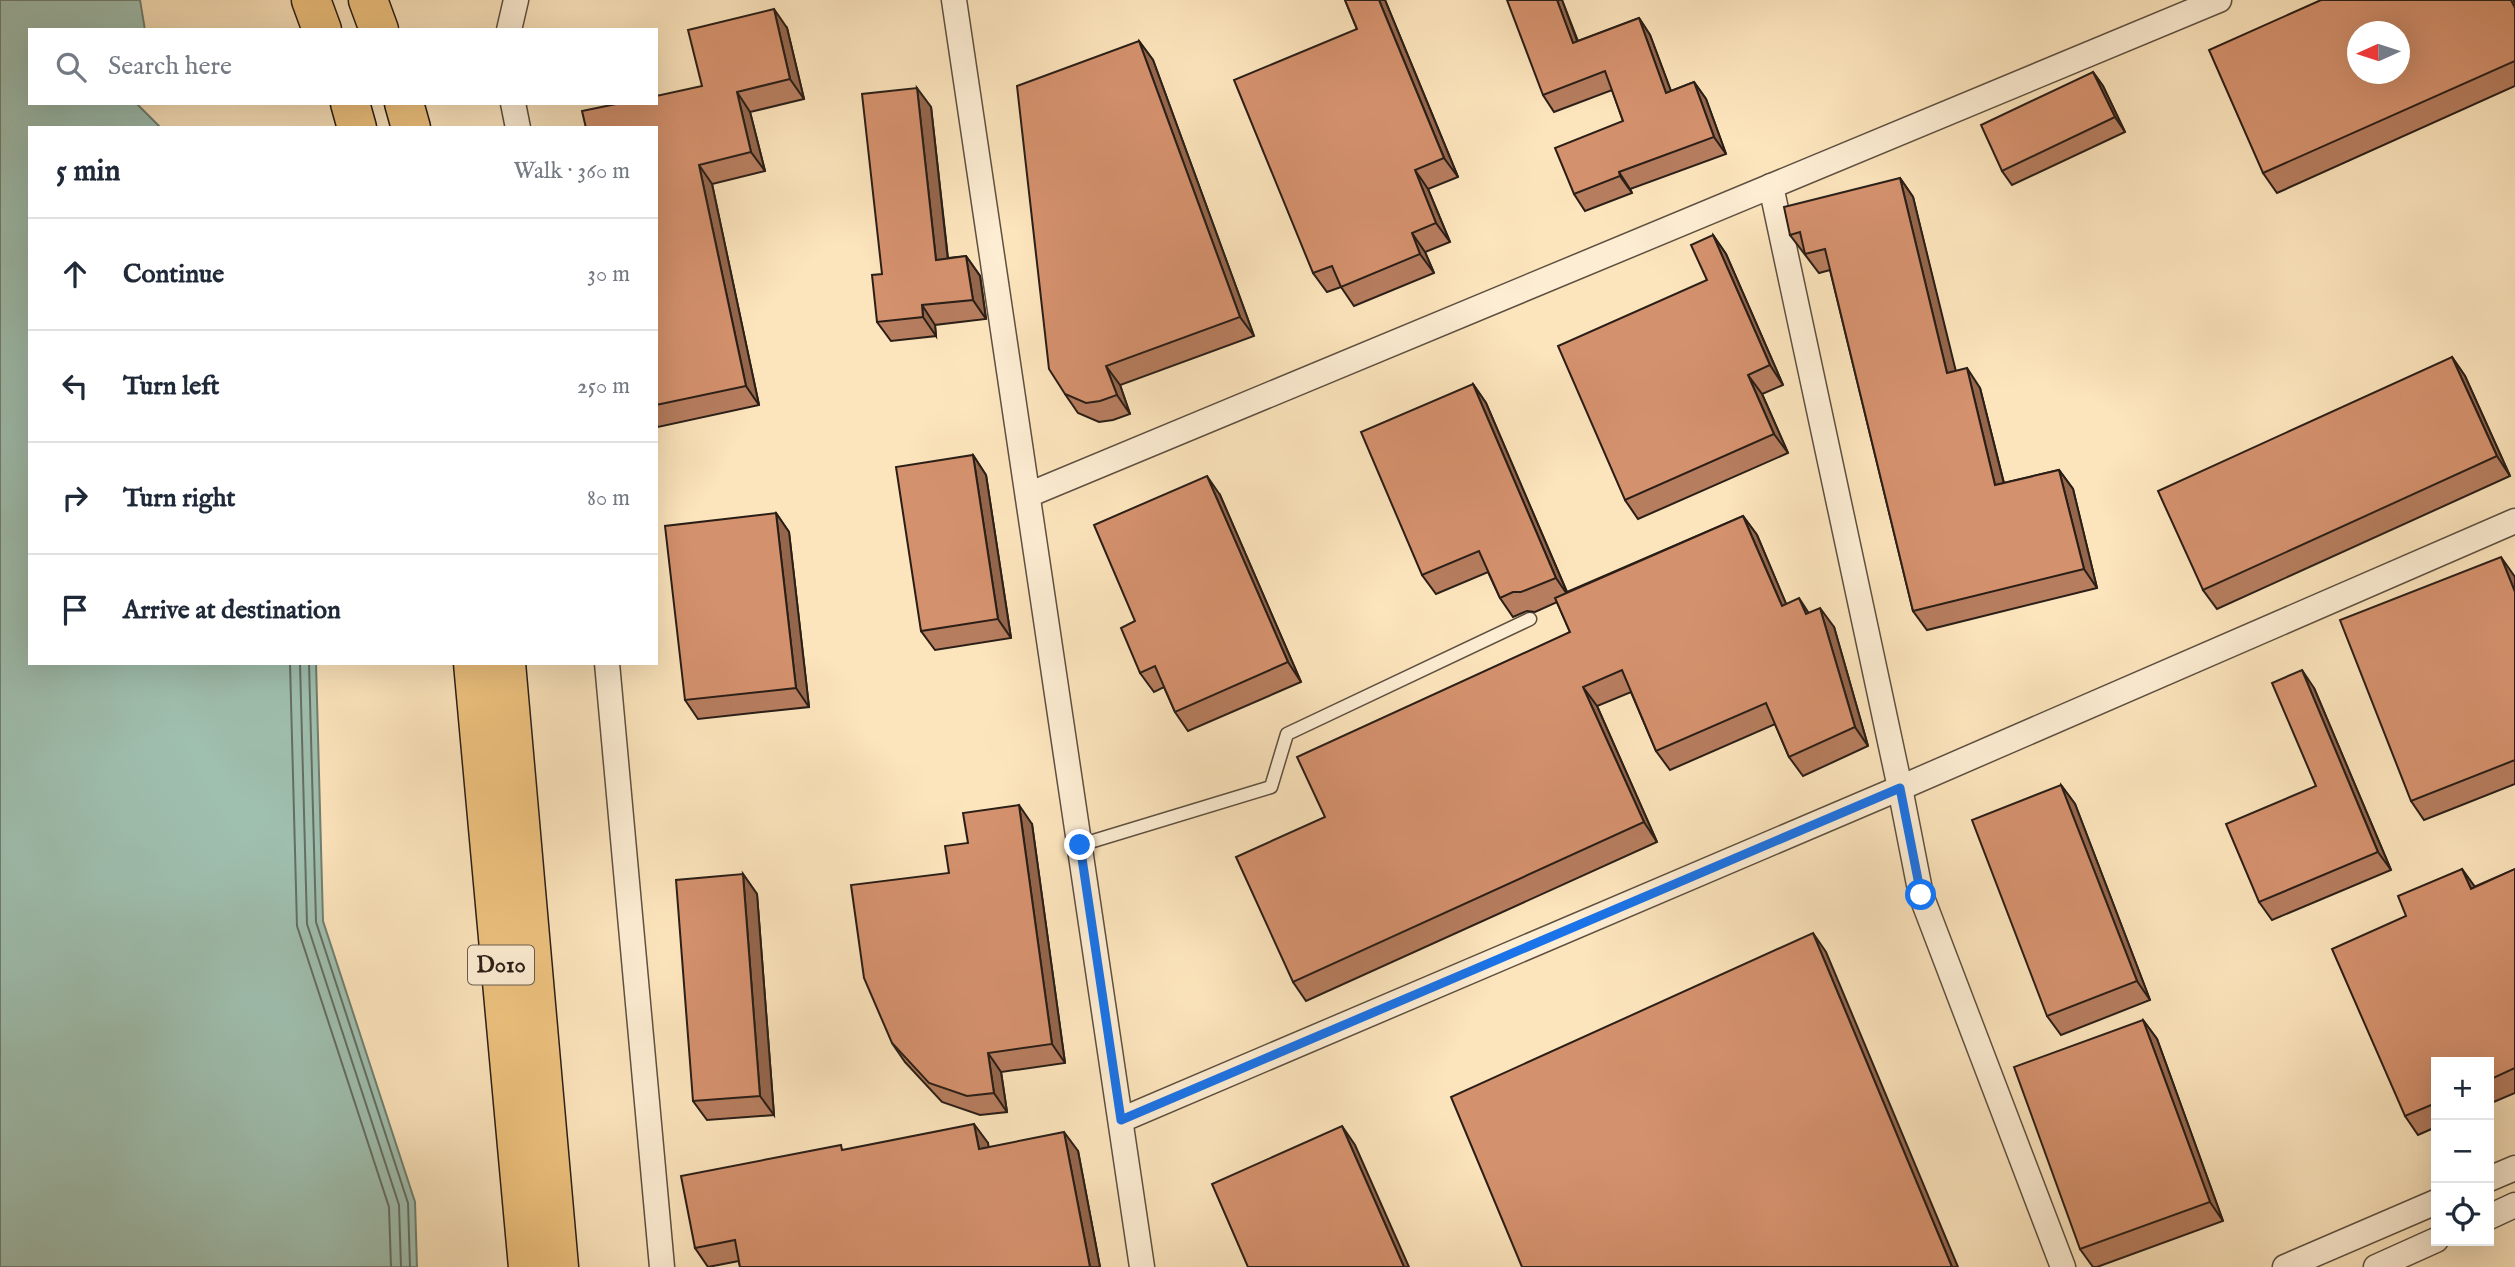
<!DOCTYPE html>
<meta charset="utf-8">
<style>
body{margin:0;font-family:"IM FELL English",serif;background:#f2f2f3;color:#1f2937}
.controls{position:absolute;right:21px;bottom:21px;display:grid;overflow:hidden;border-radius:0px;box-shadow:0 7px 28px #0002}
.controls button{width:63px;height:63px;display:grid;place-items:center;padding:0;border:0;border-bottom:2px solid #e0e1e3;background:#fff;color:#1f2937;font:35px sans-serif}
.compass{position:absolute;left:2347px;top:21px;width:63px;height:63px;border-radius:50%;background:#fff;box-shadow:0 7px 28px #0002;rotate:267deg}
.stop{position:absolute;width:21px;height:21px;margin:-16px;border:5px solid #1a73e8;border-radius:50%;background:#fff}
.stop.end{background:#1a73e8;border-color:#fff;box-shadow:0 2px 7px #0008}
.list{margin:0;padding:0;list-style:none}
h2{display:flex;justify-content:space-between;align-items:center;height:91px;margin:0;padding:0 28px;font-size:30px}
h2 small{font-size:23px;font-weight:400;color:#747a83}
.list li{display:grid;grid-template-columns:46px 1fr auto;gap:21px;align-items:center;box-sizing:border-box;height:112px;padding:0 28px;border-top:2px solid #e0e1e3}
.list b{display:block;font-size:26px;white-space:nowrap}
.list em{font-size:23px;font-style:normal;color:#747a83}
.icon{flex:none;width:38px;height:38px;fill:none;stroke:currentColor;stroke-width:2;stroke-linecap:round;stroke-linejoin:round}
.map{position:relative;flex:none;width:2515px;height:1267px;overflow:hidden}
.search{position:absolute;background:#fff;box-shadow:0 7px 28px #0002;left:28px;top:28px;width:630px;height:77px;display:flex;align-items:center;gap:18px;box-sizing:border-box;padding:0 24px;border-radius:0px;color:#747a83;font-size:26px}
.panel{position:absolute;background:#fff;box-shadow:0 7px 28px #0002;left:28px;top:126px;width:630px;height:539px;border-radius:0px}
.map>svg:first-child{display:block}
</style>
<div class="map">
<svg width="2515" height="1267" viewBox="0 0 2515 1267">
<rect width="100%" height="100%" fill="#fce4bc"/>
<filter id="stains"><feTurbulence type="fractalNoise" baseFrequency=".00286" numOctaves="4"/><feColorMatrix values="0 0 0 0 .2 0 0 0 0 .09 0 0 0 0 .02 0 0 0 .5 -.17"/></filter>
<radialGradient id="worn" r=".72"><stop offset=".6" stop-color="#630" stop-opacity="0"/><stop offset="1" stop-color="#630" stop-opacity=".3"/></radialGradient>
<path fill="#9fbfaf" stroke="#707f72" stroke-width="2" d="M 0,0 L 140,0 L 145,30 L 30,30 L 30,103 L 136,103 L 161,128 L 30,128 L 30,663 L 316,663 L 323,921 L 415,1202 L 417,1267 L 0,1267 Z"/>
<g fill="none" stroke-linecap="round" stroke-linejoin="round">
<g stroke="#646e63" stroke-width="2">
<path d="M 290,663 L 297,926 L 389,1207 L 391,1267"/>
<path d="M 300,663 L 307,924 L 399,1205 L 401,1267"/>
<path d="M 309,663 L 316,922 L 408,1203 L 410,1267"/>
</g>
<g stroke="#5e5040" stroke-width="15">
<path id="lane" d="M 1080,845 L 1271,787 L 1287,734 L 1530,619"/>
</g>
<g stroke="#5e5040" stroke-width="27">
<g id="street">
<path d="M 954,0 L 1142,1267"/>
<path d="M 509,30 L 516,0"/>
<path d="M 513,103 L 518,128"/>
<path d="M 1771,186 L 1900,788 L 1921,895 L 2063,1267"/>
<path d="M 1028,495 L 2219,0"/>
<path d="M 607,663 L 662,1267"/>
<path d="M 1121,1120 L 1900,788 L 2515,521"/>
<path d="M 2489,1179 L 2515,1168"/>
<path d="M 2489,1217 L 2515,1205"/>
<path d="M 2285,1267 L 2436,1202"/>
<path d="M 2376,1267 L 2436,1240"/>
</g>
</g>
<g stroke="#2a1e17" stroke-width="41">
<g id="highway">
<path d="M 311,0 L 322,30"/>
<path d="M 368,0 L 379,30"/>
<path d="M 350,103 L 357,128"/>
<path d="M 404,103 L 411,128"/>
<path d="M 473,663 L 528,1267"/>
<path d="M 506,663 L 559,1267"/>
</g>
</g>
<use href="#lane" stroke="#fdedd3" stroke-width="12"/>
<use href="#street" stroke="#fdedd3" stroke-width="24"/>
<use href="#highway" stroke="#eec27e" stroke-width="38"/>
</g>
<g fill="#b67d5e" stroke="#2a1e17" stroke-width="2">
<path d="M 1345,0 L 1385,0 L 1458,177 L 1428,189 L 1450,242 L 1425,252 L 1434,273 L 1354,306 L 1341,287 L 1327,292 L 1313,273 L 1357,29 Z"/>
<path d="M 1562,0 L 1578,41 L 1639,18 L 1650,35 L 1671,91 L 1694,82 L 1706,99 L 1726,154 L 1630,189 L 1632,193 L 1585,211 L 1574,194 L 1623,121 L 1612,90 L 1554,112 L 1543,95 Z"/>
<path d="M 2515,0 L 2515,86 L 2277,193 L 2263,173 Z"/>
<path d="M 787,28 L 804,99 L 750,112 L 765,171 L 712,184 L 759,405 L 658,427 L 656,425 L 656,128 L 702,86 Z"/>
<path d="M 1139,41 L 1153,60 L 1254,336 L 1120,385 L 1130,414 L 1113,420 L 1099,422 L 1078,413 L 1065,394 Z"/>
<path d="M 2093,72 L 2103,86 L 2125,132 L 2012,185 L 2002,171 Z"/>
<path d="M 931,107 L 948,258 L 966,256 L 980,276 L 986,319 L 935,325 L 936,336 L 891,341 L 877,322 L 882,274 Z"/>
<path d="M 1900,178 L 1913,197 L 1955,371 L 1980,388 L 2004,483 L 2059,470 L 2073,489 L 2097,588 L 1927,630 L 1913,611 L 1830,270 L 1819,273 L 1790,235 Z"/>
<path d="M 1713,235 L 1726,254 L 1783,385 L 1762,394 L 1788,453 L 1638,519 L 1625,500 L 1707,280 Z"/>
<path d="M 2452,357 L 2465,376 L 2510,476 L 2217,609 L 2203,590 Z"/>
<path d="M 1473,384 L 1486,403 L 1567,592 L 1743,516 L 1757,535 L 1786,604 L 1809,613 L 1834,627 L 1868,746 L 1803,776 L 1789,757 L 1775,724 L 1670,770 L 1656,751 L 1631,692 L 1597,706 L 1657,842 L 1306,1001 L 1293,982 L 1325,817 L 1570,632 L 1557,602 L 1535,612 L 1527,611 L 1513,617 L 1500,598 L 1488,572 L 1436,594 L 1422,575 Z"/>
<path d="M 973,455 L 986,475 L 1011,638 L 935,650 L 921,631 Z"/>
<path d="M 1220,495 L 1301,682 L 1188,731 L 1175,712 L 1164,687 L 1154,692 L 1140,673 L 1135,621 Z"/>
<path d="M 776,513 L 789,532 L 809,707 L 698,719 L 685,700 Z"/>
<path d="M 2515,577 L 2515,784 L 2424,820 L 2411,801 Z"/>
<path d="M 2314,688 L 2391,870 L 2272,920 L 2259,902 L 2316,786 Z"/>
<path d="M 2061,785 L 2075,804 L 2150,1000 L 2061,1035 L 2047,1016 Z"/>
<path d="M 1032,824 L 1065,1063 L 1001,1072 L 1007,1112 L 980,1115 L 942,1102 L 905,1062 L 892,1043 L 968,843 Z"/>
<path d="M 2462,869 L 2474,887 L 2515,869 L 2515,1093 L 2489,1104 L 2489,1062 L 2436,1062 L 2436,1127 L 2418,1135 L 2405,1116 L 2406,916 Z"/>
<path d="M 743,874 L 757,894 L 774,1115 L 707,1120 L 693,1101 Z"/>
<path d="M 2143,1020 L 2157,1039 L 2223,1221 L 2097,1267 L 2093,1267 L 2080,1249 Z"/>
<path d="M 988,1143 L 988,1147 L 1078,1151 L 1100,1267 L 740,1267 L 739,1261 L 708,1267 L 695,1248 L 844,1150 Z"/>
</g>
<g fill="#94664c" stroke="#2a1e17" stroke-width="2">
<path d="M 1379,0 L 1385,0 L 1458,177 L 1444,158 Z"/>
<path d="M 1557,0 L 1562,0 L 1584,60 L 1573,43 Z"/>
<path d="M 774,9 L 787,28 L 804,99 L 790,79 Z"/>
<path d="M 1639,18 L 1650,35 L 1678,110 L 1666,93 Z"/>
<path d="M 1139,41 L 1153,60 L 1254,336 L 1240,317 Z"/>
<path d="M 2093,72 L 2103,86 L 2125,132 L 2115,117 Z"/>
<path d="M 1694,82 L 1706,99 L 1726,154 L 1714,137 Z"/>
<path d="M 917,88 L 931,107 L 950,279 L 936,260 Z"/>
<path d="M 737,92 L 750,112 L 765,171 L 751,152 Z"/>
<path d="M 699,165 L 712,184 L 759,405 L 746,386 Z"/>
<path d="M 1415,170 L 1428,189 L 1450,242 L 1436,223 Z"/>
<path d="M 1619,172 L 1630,189 L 1632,193 L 1620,176 Z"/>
<path d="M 1900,178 L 1913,197 L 1961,392 L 1947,373 Z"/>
<path d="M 1412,233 L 1425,252 L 1434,273 L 1420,254 Z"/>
<path d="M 1713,235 L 1726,254 L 1783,385 L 1770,365 Z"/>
<path d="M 966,256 L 980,276 L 986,319 L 973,300 Z"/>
<path d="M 922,305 L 935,325 L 936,336 L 923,317 Z"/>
<path d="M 2452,357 L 2465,376 L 2510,476 L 2497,456 Z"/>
<path d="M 1106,366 L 1120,385 L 1130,414 L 1117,395 Z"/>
<path d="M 1967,368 L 1980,388 L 2009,504 L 1995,485 Z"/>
<path d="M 1748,375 L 1762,394 L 1788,453 L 1774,434 Z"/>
<path d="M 1473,384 L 1486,403 L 1569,597 L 1556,578 Z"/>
<path d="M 973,455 L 986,475 L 1011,638 L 998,619 Z"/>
<path d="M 2059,470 L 2073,489 L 2097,588 L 2084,569 Z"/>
<path d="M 1207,476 L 1220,495 L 1301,682 L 1288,662 Z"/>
<path d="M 776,513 L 789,532 L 809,707 L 796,688 Z"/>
<path d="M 1743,516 L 1757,535 L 1795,625 L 1782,606 Z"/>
<path d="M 2501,557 L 2515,577 L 2515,592 Z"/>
<path d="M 1799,598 L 1812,618 L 1806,614 Z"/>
<path d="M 1820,608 L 1834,627 L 1868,746 L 1855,727 Z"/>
<path d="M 2302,670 L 2314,688 L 2391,870 L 2378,852 Z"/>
<path d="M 1583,687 L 1597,706 L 1657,842 L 1644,822 Z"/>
<path d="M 2061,785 L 2075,804 L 2150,1000 L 2137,981 Z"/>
<path d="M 1019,805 L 1032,824 L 1065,1063 L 1052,1044 Z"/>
<path d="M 2462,869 L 2475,887 L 2471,889 Z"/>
<path d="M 743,874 L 757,894 L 774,1115 L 760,1096 Z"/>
<path d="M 1813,933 L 1826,952 L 1958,1267 L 1952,1267 Z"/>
<path d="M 2143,1020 L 2157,1039 L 2223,1221 L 2210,1202 Z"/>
<path d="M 988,1053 L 1001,1072 L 1007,1112 L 994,1093 Z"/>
<path d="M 974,1124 L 988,1143 L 992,1168 L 979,1149 Z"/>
<path d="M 1342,1126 L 1355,1145 L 1409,1267 L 1404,1267 Z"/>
<path d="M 1064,1132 L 1078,1151 L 1100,1267 L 1090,1267 Z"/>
</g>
<g fill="#d4916d" stroke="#2a1e17" stroke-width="2" fill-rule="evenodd">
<path d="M 1345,0 L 1379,0 L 1444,158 L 1415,170 L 1436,223 L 1412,233 L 1420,254 L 1341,287 L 1332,266 L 1313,273 L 1234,80 L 1357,29 Z"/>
<path d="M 1507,0 L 1557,0 L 1573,43 L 1639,18 L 1666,93 L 1694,82 L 1714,137 L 1619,172 L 1620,176 L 1574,194 L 1555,148 L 1623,121 L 1605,71 L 1543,95 Z"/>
<path d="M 2321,0 L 2511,0 L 2515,8 L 2515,61 L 2263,173 L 2209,50 ZM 2357,32 L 2399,32 L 2399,74 L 2357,74 Z"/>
<path d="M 774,9 L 790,79 L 737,92 L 751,152 L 699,165 L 746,386 L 656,405 L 656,128 L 586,128 L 582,111 L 621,103 L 656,103 L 656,96 L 702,86 L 688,30 Z"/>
<path d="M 1139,41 L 1240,317 L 1106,366 L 1117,395 L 1100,401 L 1086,403 L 1065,394 L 1049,369 L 1017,86 Z"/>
<path d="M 2093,72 L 2115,117 L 2002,171 L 1981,125 Z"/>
<path d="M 917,88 L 936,260 L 966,256 L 973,300 L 922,305 L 923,317 L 877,322 L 872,275 L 882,274 L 862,94 Z"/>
<path d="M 1900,178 L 1947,373 L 1967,368 L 1995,485 L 2059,470 L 2084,569 L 1913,611 L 1825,249 L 1805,254 L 1800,232 L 1790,235 L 1784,207 Z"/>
<path d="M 1713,235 L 1770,365 L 1748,375 L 1774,434 L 1625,500 L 1558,346 L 1707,280 L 1691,245 Z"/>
<path d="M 2452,357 L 2497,456 L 2203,590 L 2158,491 Z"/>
<path d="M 1473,384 L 1556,578 L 1521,592 L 1513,592 L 1500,598 L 1479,551 L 1422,575 L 1361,432 Z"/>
<path d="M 973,455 L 998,619 L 921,631 L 896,467 Z"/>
<path d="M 1207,476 L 1288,662 L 1175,712 L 1155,666 L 1140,673 L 1121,628 L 1135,621 L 1094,525 Z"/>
<path d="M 776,513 L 796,688 L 685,700 L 665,526 Z"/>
<path d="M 1743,516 L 1782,606 L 1799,598 L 1806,614 L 1820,608 L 1855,727 L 1789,757 L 1766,703 L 1656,751 L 1622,670 L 1583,687 L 1644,822 L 1293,982 L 1236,857 L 1325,817 L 1297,757 L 1570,632 L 1555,598 Z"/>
<path d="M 2501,557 L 2515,592 L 2515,760 L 2411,801 L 2340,620 Z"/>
<path d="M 2302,670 L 2378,852 L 2259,902 L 2226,824 L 2316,786 L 2272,683 Z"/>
<path d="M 2061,785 L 2137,981 L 2047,1016 L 1972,820 Z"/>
<path d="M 1019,805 L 1052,1044 L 988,1053 L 994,1093 L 967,1096 L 929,1083 L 892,1043 L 864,978 L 851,885 L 949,873 L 945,846 L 968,843 L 963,813 Z"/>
<path d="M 2462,869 L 2471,889 L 2515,869 L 2515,1068 L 2489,1080 L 2489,1062 L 2436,1062 L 2436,1103 L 2405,1116 L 2332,949 L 2406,916 L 2398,896 Z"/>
<path d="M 743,874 L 760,1096 L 693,1101 L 676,880 Z"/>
<path d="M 1813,933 L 1952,1267 L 1522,1267 L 1451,1097 Z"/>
<path d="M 2143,1020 L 2210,1202 L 2080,1249 L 2014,1067 Z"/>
<path d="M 974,1124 L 979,1149 L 1064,1132 L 1090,1267 L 740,1267 L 735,1240 L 695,1248 L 681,1176 L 841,1145 L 842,1150 Z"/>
<path d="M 1342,1126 L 1404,1267 L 1248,1267 L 1212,1184 Z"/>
</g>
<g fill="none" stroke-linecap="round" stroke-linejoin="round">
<path stroke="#1a73e8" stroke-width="9" d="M 1080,845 L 1121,1120 L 1900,788 L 1921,895"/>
</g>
<g text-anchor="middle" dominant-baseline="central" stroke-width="5" stroke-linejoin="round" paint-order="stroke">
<rect fill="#fdedd3" stroke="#695c4f" stroke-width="2" x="468" y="945.5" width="66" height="39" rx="5"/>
<g font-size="23" font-weight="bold" fill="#2a1e17">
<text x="501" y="965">D010</text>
</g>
</g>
<rect width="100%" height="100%" filter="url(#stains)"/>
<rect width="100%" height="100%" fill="url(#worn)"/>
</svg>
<div class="controls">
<button>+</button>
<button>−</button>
<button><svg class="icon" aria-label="locate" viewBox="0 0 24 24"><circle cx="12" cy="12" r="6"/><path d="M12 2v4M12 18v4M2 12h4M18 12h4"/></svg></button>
</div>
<svg class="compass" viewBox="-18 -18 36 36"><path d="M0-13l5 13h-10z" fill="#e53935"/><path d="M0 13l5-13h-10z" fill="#747a83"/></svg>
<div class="stop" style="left:1921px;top:895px"></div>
<div class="stop end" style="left:1080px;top:845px"></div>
<div class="search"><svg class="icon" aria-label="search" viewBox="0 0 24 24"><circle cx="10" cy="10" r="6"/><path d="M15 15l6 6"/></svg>Search here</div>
<section class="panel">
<h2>5 min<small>Walk · 360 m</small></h2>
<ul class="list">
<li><svg class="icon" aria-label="ahead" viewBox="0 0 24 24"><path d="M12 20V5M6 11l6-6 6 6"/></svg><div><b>Continue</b></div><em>30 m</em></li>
<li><svg class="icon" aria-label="left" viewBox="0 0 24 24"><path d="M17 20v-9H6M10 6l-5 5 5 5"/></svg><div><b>Turn left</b></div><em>250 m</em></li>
<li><svg class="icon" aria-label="right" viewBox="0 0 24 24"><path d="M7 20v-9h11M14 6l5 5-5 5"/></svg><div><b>Turn right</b></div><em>80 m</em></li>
<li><svg class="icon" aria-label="arrive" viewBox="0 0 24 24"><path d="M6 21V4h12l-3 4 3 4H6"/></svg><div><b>Arrive at destination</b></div></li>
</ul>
</section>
</div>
